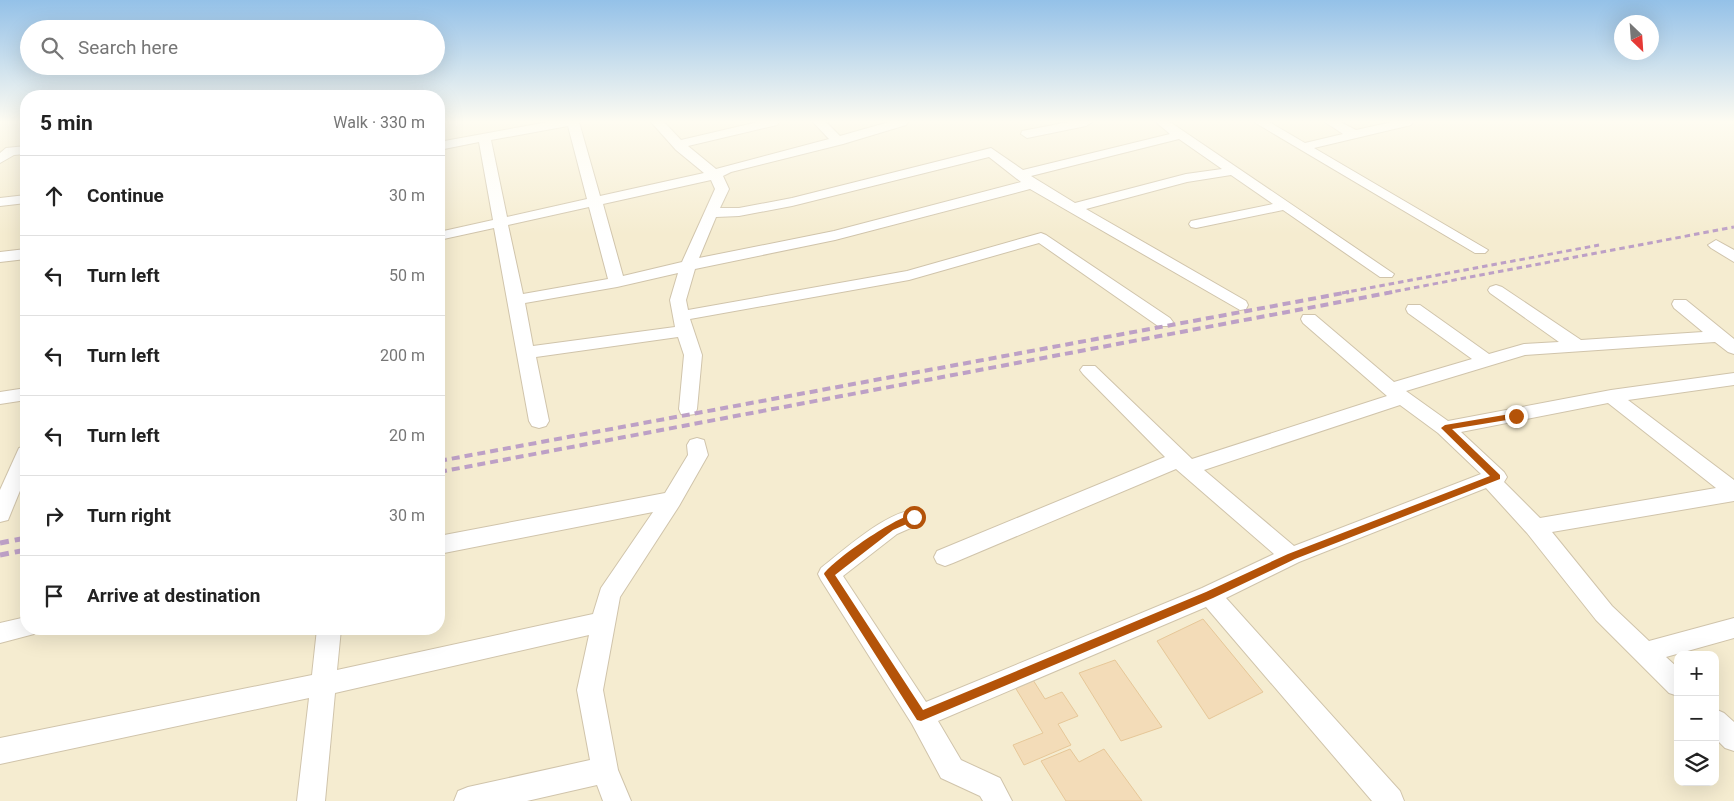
<!DOCTYPE html>
<meta charset="utf-8">
<style>
body{margin:0;font-family:Roboto,sans-serif;background:#f6f6f6;color:#222}
.controls{position:absolute;right:15px;bottom:15px;display:grid;overflow:hidden;border-radius:10px;box-shadow:0 5px 20px #0002}
.controls button{width:45px;height:45px;display:grid;place-items:center;padding:0;border:0;border-bottom:1px solid #e0e0e0;background:#fff;color:#222;font:25px sans-serif}
.compass{position:absolute;left:1614px;top:15px;width:45px;height:45px;border-radius:50%;background:#fff;box-shadow:0 5px 20px #0002;rotate:155deg}
.stop{position:absolute;width:15px;height:15px;margin:-11px;border:4px solid #b45309;border-radius:50%;background:#fff}
.stop.end{background:#b45309;border-color:#fff;box-shadow:0 1px 5px #0008}
.list{margin:0;padding:0;list-style:none}
h2{display:flex;justify-content:space-between;align-items:center;height:65px;margin:0;padding:0 20px;font-size:21px}
h2 small{font-size:16px;font-weight:400;color:#767676}
.list li{display:grid;grid-template-columns:32px 1fr auto;gap:15px;align-items:center;box-sizing:border-box;height:80px;padding:0 20px;border-top:1px solid #e0e0e0}
.list b{display:block;font-size:19px;white-space:nowrap}
.list em{font-size:16px;font-style:normal;color:#767676}
.icon{flex:none;width:28px;height:28px;fill:none;stroke:currentColor;stroke-width:2;stroke-linecap:round;stroke-linejoin:round}
.map{position:relative;flex:none;width:1734px;height:801px;overflow:hidden}
.search{position:absolute;background:#fff;box-shadow:0 5px 20px #0002;left:20px;top:20px;width:425px;height:55px;display:flex;align-items:center;gap:12px;box-sizing:border-box;padding:0 18px;border-radius:28px;color:#767676;font-size:19px}
.panel{position:absolute;background:#fff;box-shadow:0 5px 20px #0002;left:20px;top:90px;width:425px;height:545px;border-radius:20px}
.map>svg:first-child{display:block}
</style>
<div class="map">
<svg width="1734" height="801" viewBox="0 0 1734 801">
<rect width="100%" height="100%" fill="#fdf8e1"/>
<path fill="#f5ecd0" fill-rule="evenodd" d="M 0,122 L 26,122 L 26,629 L 439,629 L 439,122 L 1734,122 L 1734,801 L 0,801 ZM 1678,655 L 1715,655 L 1715,782 L 1678,782 Z"/>
<g fill="#f3dcb8" stroke="#e6c798">
<path d="M 1203,619 L 1263,692 L 1209,719 L 1157,641 Z"/>
<path d="M 1115,660 L 1162,727 L 1121,741 L 1079,673 Z"/>
<path d="M 1028,672 L 1045,699 L 1062,692 L 1078,716 L 1058,724 L 1071,745 L 1024,765 L 1013,745 L 1043,733 L 1010,679 Z"/>
<path d="M 1070,749 L 1079,762 L 1104,749 L 1142,801 L 1066,801 L 1041,761 Z"/>
</g>
<g fill="none" stroke-linecap="round" stroke-linejoin="round">
<g stroke="#d0c4ab" stroke-width="2">
<g id="minor">
<path d="M 548,122 L 579,122 L 600,196 L 704,173 L 676,150 L 651,122 L 664,122 L 681,140 L 758,122 L 779,122 L 777,125 L 688,146 L 716,169 L 829,139 L 813,122 L 826,122 L 840,136 L 889,122 L 908,122 L 906,125 L 843,144 L 731,172 L 723,176 L 729,189 L 720,208 L 739,208 L 792,198 L 991,148 L 1023,170 L 1170,134 L 1156,122 L 1170,122 L 1394,274 L 1392,277 L 1380,277 L 1283,210 L 1196,228 L 1191,227 L 1189,224 L 1191,221 L 1273,204 L 1231,175 L 1187,182 L 1086,209 L 1246,301 L 1248,305 L 1246,309 L 1240,310 L 1030,189 L 835,240 L 695,269 L 686,300 L 688,310 L 907,271 L 1041,233 L 1046,235 L 1170,318 L 1173,322 L 1170,326 L 1158,326 L 1039,243 L 909,280 L 690,319 L 702,355 L 697,409 L 695,414 L 688,415 L 681,414 L 679,409 L 684,355 L 678,337 L 536,357 L 549,421 L 546,426 L 539,428 L 532,426 L 529,421 L 494,228 L 439,240 L 439,232 L 493,220 L 479,142 L 439,150 L 439,142 ZM 568,126 L 587,199 L 507,217 L 491,140 ZM 1179,139 L 1222,169 L 1186,174 L 1075,203 L 1031,176 ZM 989,157 L 1021,182 L 834,231 L 699,258 L 716,217 L 739,216 L 792,206 ZM 711,180 L 715,189 L 682,262 L 623,276 L 603,204 ZM 589,207 L 608,279 L 523,294 L 508,225 ZM 678,273 L 670,300 L 675,327 L 533,346 L 525,303 L 617,287 Z"/>
<path d="M 1069,122 L 1092,122 L 1086,126 L 1027,138 L 1021,134 L 1022,131 Z"/>
<path d="M 1254,122 L 1269,122 L 1305,143 L 1343,134 L 1325,122 L 1340,122 L 1356,130 L 1392,122 L 1413,122 L 1411,125 L 1314,148 L 1488,250 L 1485,253 L 1475,253 Z"/>
<path d="M 26,146 L 26,154 L 14,155 L 0,163 L 0,153 L 6,148 Z"/>
<path d="M 26,195 L 26,203 L 0,206 L 0,198 Z"/>
<path d="M 1716,240 L 1734,250 L 1734,262 L 1711,248 L 1708,245 Z"/>
<path d="M 26,249 L 26,259 L 0,262 L 0,252 Z"/>
<path d="M 1496,285 L 1502,287 L 1581,340 L 1703,332 L 1674,308 L 1672,304 L 1674,300 L 1686,300 L 1734,339 L 1734,354 L 1728,352 L 1715,342 L 1525,355 L 1406,391 L 1448,421 L 1611,390 L 1734,373 L 1734,385 L 1628,400 L 1734,480 L 1734,501 L 1552,532 L 1612,606 L 1649,641 L 1734,618 L 1734,638 L 1666,657 L 1678,668 L 1678,696 L 1669,693 L 1596,620 L 1527,533 L 1486,488 L 1299,562 L 1226,598 L 1400,791 L 1404,801 L 1372,801 L 1206,607 L 938,721 L 961,760 L 1000,778 L 1012,801 L 983,801 L 980,796 L 941,778 L 912,724 L 821,580 L 818,574 L 821,568 C 842,552 895,503 922,511 L 925,517 L 922,523 L 897,534 L 843,576 L 926,702 L 1202,588 L 1274,554 L 1176,469 L 953,563 L 945,566 L 937,563 L 934,557 L 937,551 L 1165,457 L 1083,374 L 1080,370 L 1083,366 L 1095,366 L 1192,459 L 1387,396 L 1303,323 L 1301,319 L 1303,315 L 1315,315 L 1394,382 L 1472,359 L 1408,313 L 1406,309 L 1408,305 L 1420,305 L 1489,354 L 1524,344 L 1559,342 L 1490,293 L 1488,290 L 1490,287 ZM 1608,403 L 1716,488 L 1540,518 L 1504,482 L 1507,477 L 1504,472 L 1461,432 ZM 1400,405 L 1438,433 L 1481,474 L 1294,546 L 1204,470 Z"/>
<path d="M 26,388 L 26,400 L 0,404 L 0,392 Z"/>
<path d="M 697,438 L 704,440 L 708,455 L 679,506 L 620,597 L 603,690 L 618,770 L 631,801 L 603,801 L 597,785 L 527,801 L 454,801 L 458,791 L 468,787 L 590,760 L 577,690 L 589,635 L 335,693 L 325,801 L 297,801 L 309,698 L 0,764 L 0,738 L 312,675 L 317,629 L 341,629 L 337,670 L 593,614 L 601,588 L 653,512 L 439,554 L 439,536 L 665,493 L 688,455 L 687,445 L 690,440 Z"/>
<path d="M 26,446 L 26,476 L 8,520 L 0,522 L 0,490 L 19,448 Z"/>
<path d="M 26,617 L 26,629 L 37,629 L 34,634 L 0,643 L 0,623 Z"/>
<path d="M 1715,709 L 1724,713 L 1734,722 L 1734,751 L 1725,748 L 1715,738 Z"/>
</g>
</g>
<use href="#minor" fill="#fff" fill-rule="evenodd"/>
<g stroke="#bda0c6" stroke-width="3" stroke-dasharray="5.5 4" stroke-linecap="butt">
<path d="M 1342,293 L 1599,245"/>
<path d="M 1386,293 L 1734,227"/>
</g>
<g stroke="#bda0c6" stroke-width="4" stroke-dasharray="8 5" stroke-linecap="butt">
<path d="M 439,461 L 1349,292"/>
<path d="M 439,472 L 1393,292"/>
</g>
<g stroke="#bda0c6" stroke-width="5" stroke-dasharray="9 6" stroke-linecap="butt">
<path d="M 0,543 L 26,538"/>
<path d="M 0,555 L 26,550"/>
</g>
</g>
<linearGradient id="sky" x2="0" y2="1"><stop stop-color="#94c1e8"/><stop offset="0.52" stop-color="#fefcf2"/><stop offset="1" stop-color="#fefcf2" stop-opacity="0"/></linearGradient>
<rect width="1734" height="234" fill="url(#sky)"/>
<path fill="#b45309" d="M 1516,413 L 1520,416 L 1519,418 L 1452,429 L 1500,475 L 1500,479 L 1295,559 L 1213,598 L 921,721 L 917,720 L 824,574 C 832,561 903,511 918,514 L 918,519 L 893,530 L 835,575 L 923,710 L 1206,592 L 1288,554 L 1490,476 L 1441,428 L 1445,425 Z"/>
</svg>
<div class="controls">
<button>+</button>
<button>−</button>
<button><svg class="icon" aria-label="layers" viewBox="0 0 24 24"><path d="M12 4l9 5-9 5-9-5zM3 14l9 5 9-5"/></svg></button>
</div>
<svg class="compass" viewBox="-18 -18 36 36"><path d="M0-13l5 13h-10z" fill="#e53935"/><path d="M0 13l5-13h-10z" fill="#767676"/></svg>
<div class="stop" style="left:914px;top:517px"></div>
<div class="stop end" style="left:1516px;top:416px"></div>
<div class="search"><svg class="icon" aria-label="search" viewBox="0 0 24 24"><circle cx="10" cy="10" r="6"/><path d="M15 15l6 6"/></svg>Search here</div>
<section class="panel">
<h2>5 min<small>Walk · 330 m</small></h2>
<ul class="list">
<li><svg class="icon" aria-label="ahead" viewBox="0 0 24 24"><path d="M12 20V5M6 11l6-6 6 6"/></svg><div><b>Continue</b></div><em>30 m</em></li>
<li><svg class="icon" aria-label="left" viewBox="0 0 24 24"><path d="M17 20v-9H6M10 6l-5 5 5 5"/></svg><div><b>Turn left</b></div><em>50 m</em></li>
<li><svg class="icon" aria-label="left" viewBox="0 0 24 24"><path d="M17 20v-9H6M10 6l-5 5 5 5"/></svg><div><b>Turn left</b></div><em>200 m</em></li>
<li><svg class="icon" aria-label="left" viewBox="0 0 24 24"><path d="M17 20v-9H6M10 6l-5 5 5 5"/></svg><div><b>Turn left</b></div><em>20 m</em></li>
<li><svg class="icon" aria-label="right" viewBox="0 0 24 24"><path d="M7 20v-9h11M14 6l5 5-5 5"/></svg><div><b>Turn right</b></div><em>30 m</em></li>
<li><svg class="icon" aria-label="arrive" viewBox="0 0 24 24"><path d="M6 21V4h12l-3 4 3 4H6"/></svg><div><b>Arrive at destination</b></div></li>
</ul>
</section>
</div>
